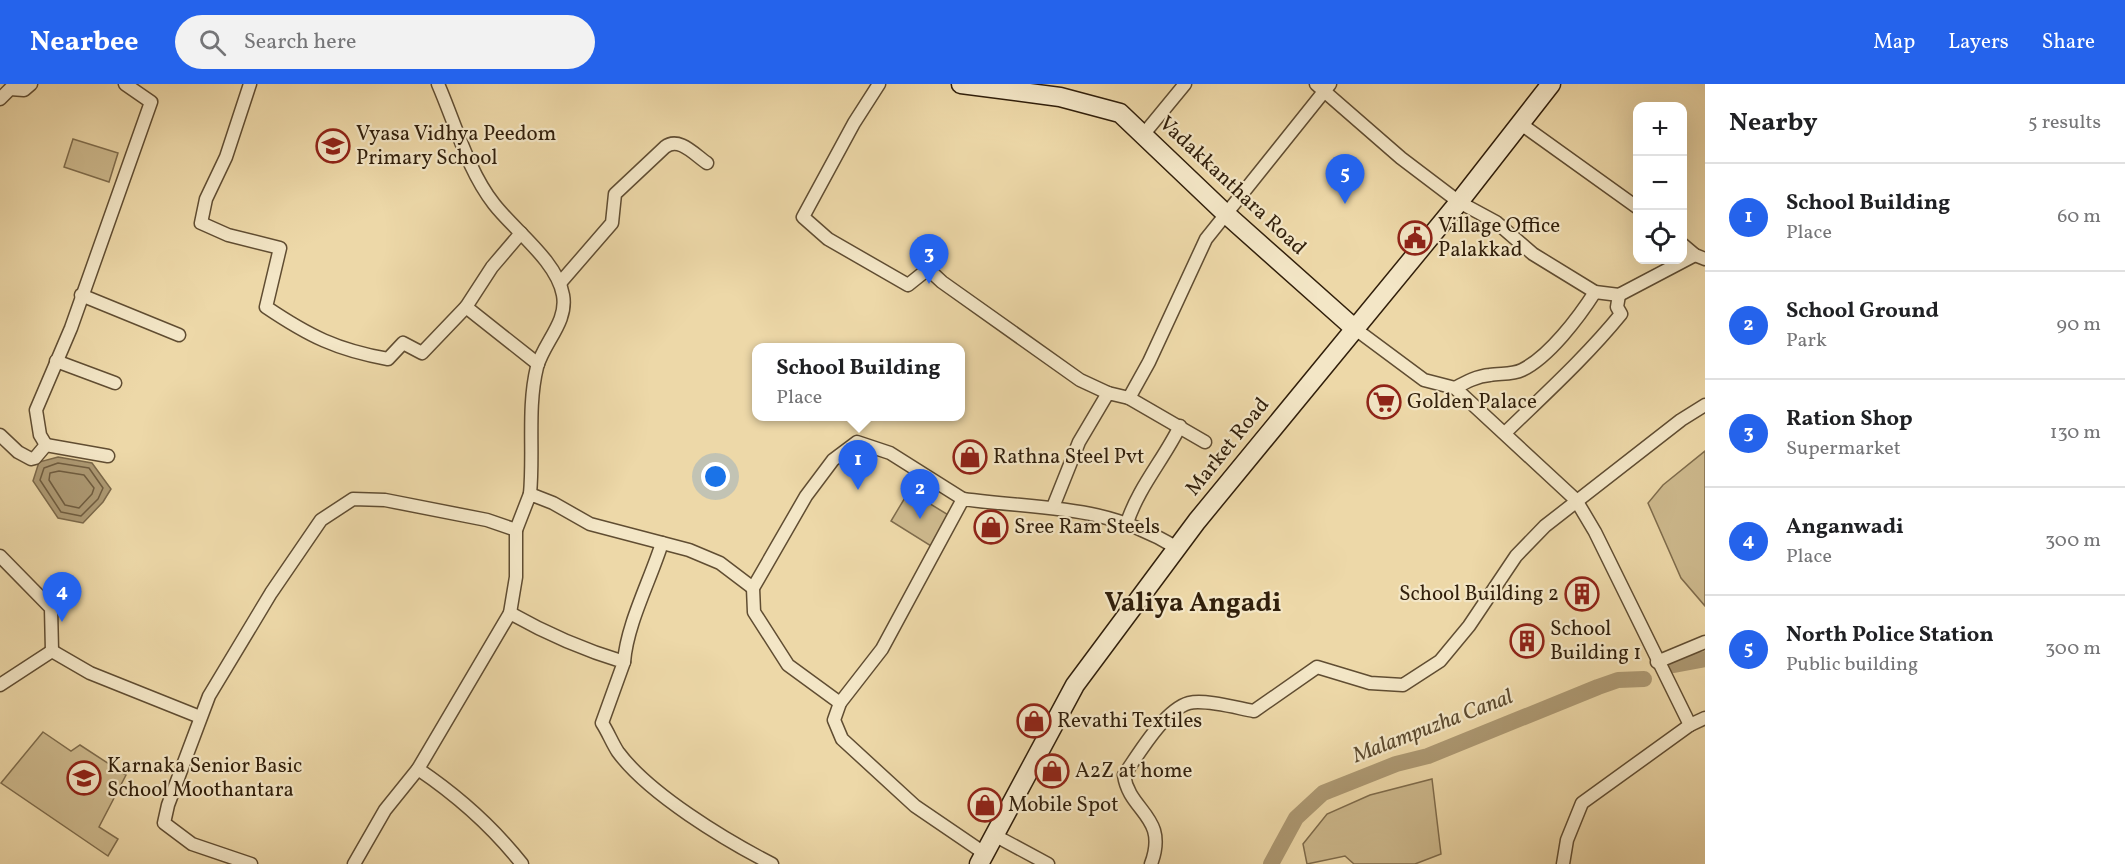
<!DOCTYPE html>
<meta charset="utf-8">
<style>
body{margin:0;font-family:Vollkorn,serif;background:#f2f2f2;color:#202124}
.controls{position:absolute;right:18px;top:18px;display:grid;overflow:hidden;border-radius:12px;box-shadow:0 6px 24px #0002}
.controls button{width:54px;height:54px;display:grid;place-items:center;padding:0;border:0;border-bottom:2px solid #e0e0e0;background:#fff;color:#202124;font:30px sans-serif}
.you{position:absolute;left:716px;top:393px;width:21px;height:21px;margin:-15px;border:4px solid #fff;border-radius:50%;background:#1a73e8;box-shadow:0 0 0 9px #1a73e833}
.badge{display:grid;place-items:center;width:39px;height:39px;border-radius:50%;background:#2563eb;color:#fff;font-size:20px;font-weight:700}
.pin{position:absolute;translate:-50% -50px;filter:drop-shadow(0 2px 3px #0008)}
.pin::after{content:'';position:absolute;top:32px;width:21px;height:18px;background:inherit;clip-path:polygon(0 0,100% 0,50% 100%)}
.popup{position:absolute;left:752px;top:259px;width:213px;height:78px;box-sizing:border-box;display:grid;place-content:center;border-radius:12px;background:#fff;filter:drop-shadow(0 2px 4px #0005);font-size:20px;white-space:nowrap;color:#757577}
.popup b{font-size:22px;color:#202124}
.popup::after{content:'';position:absolute;left:50%;top:100%;margin-left:-12px;border:12px solid transparent;border-top-color:#fff}
.list{margin:0;padding:0;list-style:none}
h2{display:flex;justify-content:space-between;align-items:center;height:78px;margin:0;padding:0 24px;font-size:26px}
h2 small{font-size:20px;font-weight:400;color:#757577}
.list li{display:grid;grid-template-columns:39px 1fr auto;gap:18px;align-items:center;box-sizing:border-box;height:108px;padding:0 24px;border-top:2px solid #e0e0e0}
.list b{display:block;font-size:22px;white-space:nowrap}
.list p{margin:0;font-size:20px;white-space:nowrap;color:#757577}
.list em{font-size:20px;font-style:normal;color:#757577}
.icon{flex:none;width:33px;height:33px;fill:none;stroke:currentColor;stroke-width:2;stroke-linecap:round;stroke-linejoin:round}
.map{position:relative;flex:none;width:1705px;height:780px;overflow:hidden}
header{display:flex;align-items:center;gap:36px;box-sizing:border-box;height:84px;padding:0 30px;background:#2563eb;color:#fff}
header strong{font-size:28px}
nav{display:flex;gap:33px;margin-inline-start:auto;font-size:21px}
.search{width:420px;height:54px;background:#f2f2f2;display:flex;align-items:center;gap:15px;box-sizing:border-box;padding:0 21px;border-radius:33px;color:#757577;font-size:22px}
main{display:flex}
aside{flex:1;background:#fff}
.map>svg:first-child{display:block}
</style>
<header>
<strong>Nearbee</strong>
<div class="search"><svg class="icon" aria-label="search" viewBox="0 0 24 24"><circle cx="10" cy="10" r="6"/><path d="M15 15l6 6"/></svg>Search here</div>
<nav><a>Map</a><a>Layers</a><a>Share</a></nav>
</header>
<main>
<div class="map">
<svg width="1705" height="780" viewBox="0 0 1705 780">
<rect width="100%" height="100%" fill="#edd8a8"/>
<filter id="stains"><feTurbulence type="fractalNoise" baseFrequency=".00333" numOctaves="4"/><feColorMatrix values="0 0 0 0 .2 0 0 0 0 .09 0 0 0 0 .02 0 0 0 .5 -.17"/></filter>
<radialGradient id="worn" r=".72"><stop offset=".6" stop-color="#630" stop-opacity="0"/><stop offset="1" stop-color="#630" stop-opacity=".3"/></radialGradient>
<g fill="#cdb98d" stroke="#7f6c4c" stroke-width="1.5">
<path d="M 73,55 L 118,69 L 109,98 L 64,83 Z"/>
<path d="M 1705,367 L 1705,522 L 1681,494 L 1648,419 L 1663,401 Z"/>
<path d="M 909,407 L 950,432 L 931,462 L 891,437 Z"/>
<path d="M 43,648 L 71,667 L 80,661 L 126,691 L 99,743 L 118,755 L 108,772 L 1,699 Z"/>
<path d="M 1432,695 L 1441,770 L 1415,780 L 1354,780 L 1345,772 L 1307,780 L 1303,760 L 1327,730 L 1370,711 Z"/>
</g>
<path fill="#ad9973" stroke="#7b6849" stroke-width="1.5" d="M 58,373 L 92,379 L 111,405 L 103,418 L 83,439 L 58,434 L 33,397 L 39,378 Z"/>
<g fill="none" stroke-linecap="round" stroke-linejoin="round">
<g stroke="#6f5c3f" stroke-width="1.5">
<path d="M 58,379 L 89,384 L 103,404 L 98,415 L 81,432 L 61,428 L 40,396 L 44,384 Z"/>
<path d="M 59,387 L 84,391 L 94,404 L 92,410 L 79,424 L 65,421 L 49,396 L 50,389 Z"/>
</g>
<g stroke="#ad9973" stroke-width="16">
<path d="M 1674,581 L 1705,575"/>
<path d="M 1271,780 L 1296,734 L 1323,709 L 1396,680 L 1428,672 L 1598,603 L 1618,596 L 1644,595"/>
</g>
<g stroke="#604d32" stroke-width="15">
<g id="street">
<path d="M 250,0 L 226,73 L 206,115 L 201,139 L 228,151 L 280,164 L 266,223 C 309,252 337,266 388,275 L 403,259 L 422,269 L 466,223 L 538,280"/>
<path d="M 438,0 C 455,39 468,87 494,120 C 514,146 557,177 563,211 C 568,238 544,258 537,283 C 527,324 534,368 530,410"/>
<path d="M 879,0 L 854,39 L 803,133 L 828,155 L 908,201 L 928,185 L 942,198 L 1080,296 L 1108,309"/>
<path d="M 1316,0 L 1401,74 L 1459,118 L 1496,138 L 1533,170 L 1595,208 L 1619,211 L 1695,171"/>
<path d="M 0,15 L 10,5 L 24,6 L 31,0"/>
<path d="M 1521,40 L 1638,124"/>
<path d="M 1143,51 L 1185,0"/>
<path d="M 1682,160 L 1695,171 L 1705,175"/>
<path d="M 560,199 L 612,139 L 615,110 L 665,63 C 679,52 695,71 707,79"/>
<path d="M 81,211 L 179,251"/>
<path d="M 466,223 L 492,183 L 521,149"/>
<path d="M 1354,244 L 1424,296 L 1455,304 L 1576,416 L 1595,448 L 1690,641"/>
<path d="M 56,277 L 115,299"/>
<path d="M 1455,304 C 1466,298 1477,292 1490,291 C 1500,289 1512,291 1522,286 C 1549,273 1579,233 1595,208"/>
<path d="M 1129,314 L 1205,358"/>
<path d="M 1505,349 C 1545,310 1586,273 1621,230 L 1617,223 L 1619,211"/>
<path d="M 0,351 L 18,368 L 31,375 L 35,374 L 46,361 L 108,372"/>
<path d="M 46,361 L 40,351 L 36,326 L 71,244 L 151,18 L 125,0"/>
<path d="M 1053,423 L 1079,358 L 1108,309 L 1129,314 L 1149,278 L 1206,155 L 1330,0"/>
<path d="M 1127,439 C 1138,404 1164,375 1180,342"/>
<path d="M 0,472 L 51,524 L 52,567"/>
<path d="M 510,529 L 516,493 L 516,446 L 530,410 L 553,419 L 590,440 L 689,466 L 720,479 L 753,504"/>
<path d="M 624,578 C 627,540 650,497 662,459"/>
<path d="M 1657,578 L 1705,558"/>
<path d="M 0,601 L 52,567 L 90,589 L 200,633"/>
<path d="M 840,619 L 788,581 L 754,528 L 753,504 L 806,412 L 833,376 L 857,358 L 890,369 L 963,415"/>
<path d="M 418,685 L 510,529 C 547,550 584,566 624,578 L 602,639 C 608,648 612,659 618,668 C 649,710 725,756 772,780"/>
<path d="M 994,751 L 1048,780"/>
<path d="M 984,769 L 915,722 L 842,655 L 834,636 L 840,619 L 882,565 L 963,415 C 1044,426 1103,419 1177,464"/>
<path d="M 251,780 L 192,760 L 164,739 L 168,721 L 209,612 L 271,509 L 321,436 L 353,415 L 385,416 L 487,436 L 516,446"/>
<path d="M 354,780 L 385,726 L 418,685 C 458,712 492,742 522,780"/>
<path d="M 1151,780 C 1169,732 1129,728 1124,691 C 1138,671 1164,626 1189,619 C 1205,615 1237,624 1254,627 L 1317,583 L 1370,599 L 1403,601 L 1440,577 L 1469,542 L 1516,472 L 1545,442 L 1681,336 L 1705,321"/>
<path d="M 1563,780 L 1567,756 L 1582,719 L 1690,641 L 1705,634"/>
</g>
</g>
<g stroke="#311f0b" stroke-width="21">
<g id="secondary">
<path d="M 961,0 L 1060,13 L 1120,29 L 1226,130 L 1354,244"/>
<path d="M 979,780 L 1075,601 L 1197,437 L 1459,118 L 1551,0"/>
</g>
</g>
<use href="#street" stroke="#f3e6c6" stroke-width="12"/>
<use href="#secondary" stroke="#f3e6c6" stroke-width="18"/>
</g>
<defs>
<g id="school-ring" transform="scale(1.725)"><circle r="9.5" fill="#f3e6c6" stroke="#8f2418" stroke-width="1.5"/><path d="M0-5L7-2L0 1L-7-2ZM-4 1L0 2.5L4 1V4Q0 6-4 4Z" fill="#8f2418"/></g>
<g id="civic-ring" transform="scale(1.725)"><circle r="9.5" fill="#f3e6c6" stroke="#8f2418" stroke-width="1.5"/><path d="M-.6-6.5H3V-4.5H.6V-3L4-1V1h2V6H-6V1h2V-1L-.6-3ZM-1.2 2.5V6h2.4V2.5Z" fill="#8f2418"/></g>
<g id="supermarket-ring" transform="scale(1.725)"><circle r="9.5" fill="#f3e6c6" stroke="#8f2418" stroke-width="1.5"/><path d="M-6-5.5h2.5l.6 2H6L4.5 2H-2.5L-4.4-4H-6ZM-1.5 3.2a1.3 1.3 0 1 0 .1 0ZM3 3.2a1.3 1.3 0 1 0 .1 0Z" fill="#8f2418"/></g>
<g id="shop-ring" transform="scale(1.725)"><circle r="9.5" fill="#f3e6c6" stroke="#8f2418" stroke-width="1.5"/><path d="M-5-2.5h2.3a2.7 3.5 0 0 1 5.4 0H5L5.5 6h-11ZM-1.5-2.5h3a1.5 2.3 0 0 0-3 0Z" fill="#8f2418"/></g>
<g id="building-ring" transform="scale(1.725)"><circle r="9.5" fill="#f3e6c6" stroke="#8f2418" stroke-width="1.5"/><path d="M-4-6H4V6H1V3H-1V6H-4ZM-2.5-4.3h1.7v1.8h-1.7ZM.8-4.3h1.7v1.8H.8ZM-2.5-1h1.7V.8h-1.7ZM.8-1h1.7V.8H.8Z" fill="#8f2418"/></g>
</defs>
<g fill-rule="evenodd">
<use href="#school-ring" x="333" y="62"/>
<use href="#civic-ring" x="1415" y="154"/>
<use href="#supermarket-ring" x="1384" y="318"/>
<use href="#shop-ring" x="970" y="373"/>
<use href="#shop-ring" x="991" y="443"/>
<use href="#building-ring" x="1582" y="510"/>
<use href="#building-ring" x="1527" y="557"/>
<use href="#shop-ring" x="1034" y="637"/>
<use href="#shop-ring" x="1052" y="687"/>
<use href="#school-ring" x="84" y="694"/>
<use href="#shop-ring" x="985" y="721"/>
</g>
<g text-anchor="middle" dominant-baseline="central" stroke-width="4.5" stroke-linejoin="round" paint-order="stroke">
<g font-size="21" fill="#311f0b" stroke="#f3e6c6" text-anchor="start">
<text x="356" y="50">Vyasa Vidhya Peedom<tspan x="356" dy="24">Primary School</tspan></text>
<text x="1438" y="142">Village Office<tspan x="1438" dy="24">Palakkad</tspan></text>
<text x="1407" y="318">Golden Palace</text>
<text x="993" y="373">Rathna Steel Pvt</text>
<text x="1014" y="443">Sree Ram Steels</text>
<text x="1559" y="510" text-anchor="end">School Building 2</text>
<text x="1550" y="545">School<tspan x="1550" dy="24">Building 1</tspan></text>
<text x="1057" y="637">Revathi Textiles</text>
<text x="107" y="682">Karnaka Senior Basic<tspan x="107" dy="24">School Moothantara</tspan></text>
<text x="1075" y="687">A2Z at home</text>
<text x="1008" y="721">Mobile Spot</text>
</g>
<g font-size="21" fill="#311f0b" stroke="#f3e6c6">
<text transform="translate(1232 102) rotate(43)">Vadakkanthara Road</text>
<text transform="translate(1228 363) rotate(-51)">Market Road</text>
</g>
<g font-size="22" font-style="italic" fill="#5c4a2f" stroke="#f3e6c6">
<text transform="translate(1433 643) rotate(-21)">Malampuzha Canal</text>
</g>
<g font-size="27" font-weight="bold" fill="#311f0b" stroke="#f3e6c6">
<text x="1193" y="520">Valiya Angadi</text>
</g>
</g>
<rect width="100%" height="100%" filter="url(#stains)"/>
<rect width="100%" height="100%" fill="url(#worn)"/>
</svg>
<div class="controls">
<button>+</button>
<button>−</button>
<button><svg class="icon" aria-label="locate" viewBox="0 0 24 24"><circle cx="12" cy="12" r="6"/><path d="M12 2v4M12 18v4M2 12h4M18 12h4"/></svg></button>
</div>
<div class="you"></div>
<div class="pin badge" style="left:858px;top:406px">1</div>
<div class="popup"><b>School Building</b>Place</div>
<div class="pin badge" style="left:920px;top:435px">2</div>
<div class="pin badge" style="left:929px;top:200px">3</div>
<div class="pin badge" style="left:62px;top:538px">4</div>
<div class="pin badge" style="left:1345px;top:120px">5</div>
</div>
<aside>
<h2>Nearby<small>5 results</small></h2>
<ul class="list">
<li><span class="badge">1</span><div><b>School Building</b><p>Place</p></div><em>60 m</em></li>
<li><span class="badge">2</span><div><b>School Ground</b><p>Park</p></div><em>90 m</em></li>
<li><span class="badge">3</span><div><b>Ration Shop</b><p>Supermarket</p></div><em>130 m</em></li>
<li><span class="badge">4</span><div><b>Anganwadi</b><p>Place</p></div><em>300 m</em></li>
<li><span class="badge">5</span><div><b>North Police Station</b><p>Public building</p></div><em>300 m</em></li>
</ul>
</aside>
</main>
